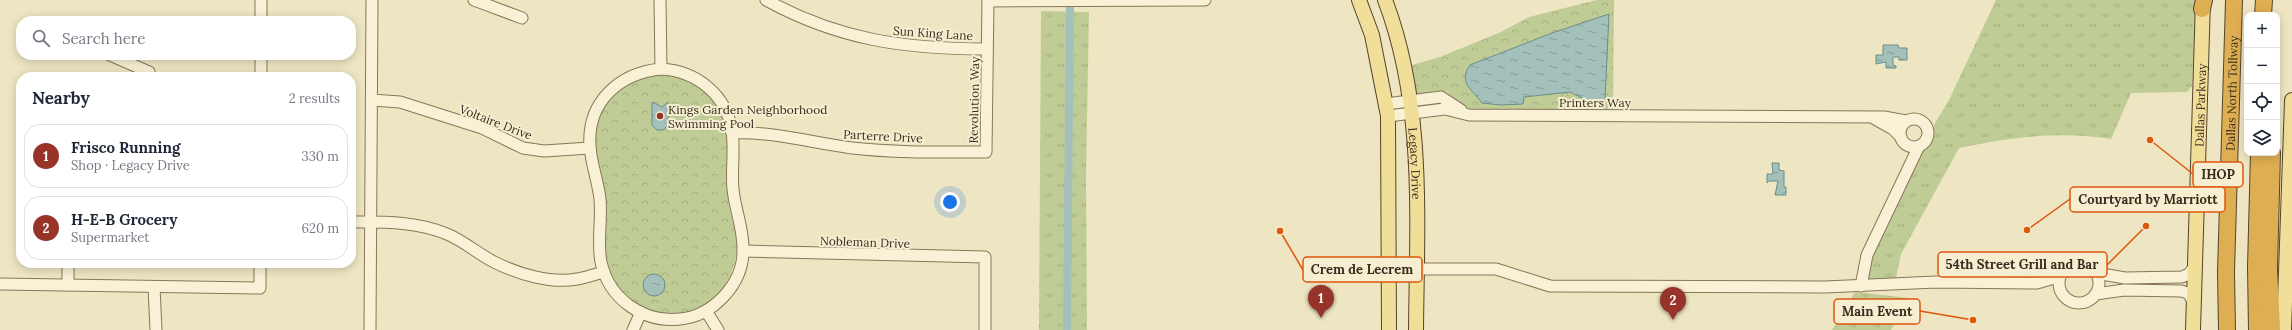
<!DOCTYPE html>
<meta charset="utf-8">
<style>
body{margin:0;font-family:Lora,serif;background:#f6f6f7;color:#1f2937}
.controls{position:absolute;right:12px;top:12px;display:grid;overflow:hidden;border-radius:8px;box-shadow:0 2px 10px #0003}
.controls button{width:36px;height:36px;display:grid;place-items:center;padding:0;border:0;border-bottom:1px solid #e0e1e3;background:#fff;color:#1f2937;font:20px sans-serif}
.you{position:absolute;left:950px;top:202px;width:14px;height:14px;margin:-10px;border:3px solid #fff;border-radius:50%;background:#1a73e8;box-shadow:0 0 0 6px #1a73e833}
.badge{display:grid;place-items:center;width:26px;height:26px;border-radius:50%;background:#973329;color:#fff;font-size:13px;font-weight:700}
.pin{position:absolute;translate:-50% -33px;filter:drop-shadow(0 1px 2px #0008)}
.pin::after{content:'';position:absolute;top:21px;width:14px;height:12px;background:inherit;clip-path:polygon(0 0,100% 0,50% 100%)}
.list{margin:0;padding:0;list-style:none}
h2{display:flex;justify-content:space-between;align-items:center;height:52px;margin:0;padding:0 16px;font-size:17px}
h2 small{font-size:13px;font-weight:400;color:#747a83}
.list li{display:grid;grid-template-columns:26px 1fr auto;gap:12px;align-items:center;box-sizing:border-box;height:64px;margin:0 8px 8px;padding:0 8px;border:1px solid #e0e1e3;border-radius:16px}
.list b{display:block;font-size:15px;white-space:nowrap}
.list p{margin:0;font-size:13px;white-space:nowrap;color:#747a83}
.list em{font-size:13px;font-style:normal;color:#747a83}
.icon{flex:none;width:22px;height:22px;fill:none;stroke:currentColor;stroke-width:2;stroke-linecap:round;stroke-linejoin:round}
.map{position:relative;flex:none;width:2292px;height:330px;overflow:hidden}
.search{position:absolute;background:#fff;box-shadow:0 2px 10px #0003;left:16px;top:16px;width:340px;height:44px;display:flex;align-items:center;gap:10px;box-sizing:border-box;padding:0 14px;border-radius:16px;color:#747a83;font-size:15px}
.panel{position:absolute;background:#fff;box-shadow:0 2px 10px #0003;left:16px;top:72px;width:340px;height:196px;border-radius:16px}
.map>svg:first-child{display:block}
</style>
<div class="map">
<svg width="2292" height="330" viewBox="0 0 2292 330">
<defs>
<pattern id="grass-tufts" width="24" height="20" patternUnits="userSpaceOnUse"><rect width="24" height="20" fill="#c0cc96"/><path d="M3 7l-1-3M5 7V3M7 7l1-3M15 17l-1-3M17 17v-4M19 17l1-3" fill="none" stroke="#a6af81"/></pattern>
<pattern id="forest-crowns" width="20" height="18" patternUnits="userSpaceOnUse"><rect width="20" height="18" fill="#c0cc96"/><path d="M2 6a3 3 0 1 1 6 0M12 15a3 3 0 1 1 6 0" fill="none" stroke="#a6af81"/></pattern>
<pattern id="water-ripples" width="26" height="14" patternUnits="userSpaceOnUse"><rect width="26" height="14" fill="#a4c0bb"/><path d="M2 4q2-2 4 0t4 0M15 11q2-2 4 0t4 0" fill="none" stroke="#869c97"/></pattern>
</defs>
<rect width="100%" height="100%" fill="#eee5c2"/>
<g fill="url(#grass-tufts)">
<path d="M 1996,0 L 2197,0 L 2192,86 L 2187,92 L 2131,93 L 2111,139 C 2059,131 2010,137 1959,148 L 1901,254 L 1896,278 L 1872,281 L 1867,276 L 1868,271 L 1880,238 L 1920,152 L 1931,141 L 1934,125 L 1949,100 Z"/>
<path d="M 1041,11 L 1089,12 L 1086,176 L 1087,330 L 1039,330 Z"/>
<path d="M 1855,292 L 1909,298 L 1891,330 L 1832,330 Z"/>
</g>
<g fill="url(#forest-crowns)">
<path d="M 1597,0 L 1614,0 L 1613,110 L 1472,110 C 1461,107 1453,101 1447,92 L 1435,91 L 1417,95 L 1413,87 L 1412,65 L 1440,57 L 1501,32 L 1529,17 Z"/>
<path d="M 659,75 C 687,76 721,94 725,124 C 729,148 726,173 728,197 C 728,212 737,226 737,240 C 739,275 715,311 678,314 C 645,316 608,292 605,257 C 604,238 608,219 606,200 C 605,185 599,171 596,156 C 588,114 618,79 659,75 Z"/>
</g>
<g fill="url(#water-ripples)" stroke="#6b8e89">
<path d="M 1609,14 L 1605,100 L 1586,100 L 1570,92 L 1524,97 L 1523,104 L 1501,105 L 1482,103 C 1472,89 1458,83 1470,65 L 1552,33 Z"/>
<path d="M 1883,45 L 1898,45 L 1899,48 L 1907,48 L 1907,60 L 1899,60 L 1899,57 L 1893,57 L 1893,65 L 1896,66 L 1896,68 L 1886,68 L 1886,62 L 1876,64 L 1876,55 L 1883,55 Z"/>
<path d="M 652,102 L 662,107 L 668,102 L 668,125 L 663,130 L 657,130 L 652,125 Z"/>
<path d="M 1772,163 L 1779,163 L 1779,170 L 1784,171 L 1784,187 L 1786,187 L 1786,195 L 1775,195 L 1778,181 L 1769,181 L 1767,183 L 1767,174 L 1773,174 Z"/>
<circle cx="654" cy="285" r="11"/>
</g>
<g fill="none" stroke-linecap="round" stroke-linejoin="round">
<path stroke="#a4c0bb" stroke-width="8" d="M 1067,330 L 1070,0"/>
<g stroke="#887659" stroke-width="13">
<g id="minor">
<path d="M 474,0 L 522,18"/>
<path d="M 660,0 L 661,69"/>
<path d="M 766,0 C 839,40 905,49 987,49"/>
<path d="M 988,1 L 1205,0"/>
<path d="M 261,21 L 261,0"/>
<path d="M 110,55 L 149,72 L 149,77"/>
<path d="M 661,69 C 697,71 727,95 732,132 C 735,151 731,170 733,189 C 735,210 744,230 743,251 C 743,284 713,316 680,319 C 643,323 609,299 601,262 C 597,243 602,219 600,199 C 598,181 591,164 590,146 C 587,102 619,73 661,69 Z"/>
<path d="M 261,77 L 261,55"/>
<path d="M 372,100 L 400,102 L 482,128 L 523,148 L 544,151 L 590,148"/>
<path d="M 1386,104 L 1441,97 L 1461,110"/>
<path d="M 1388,116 L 1445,109 L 1469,115 L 1884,117 L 1906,121"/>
<path d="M 1875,119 L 1893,129 L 1901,137"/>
<circle cx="1914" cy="133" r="14"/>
<path d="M 732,133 C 773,131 812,143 852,148 C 897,153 942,152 986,152 L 988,0"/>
<path d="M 351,222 C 384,222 416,221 447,234 C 464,241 478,254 494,262 C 518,274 551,284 577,279 C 586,278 595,274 604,272"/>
<path d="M 743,251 L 985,257 L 985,330"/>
<path d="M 68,263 L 68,285"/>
<circle cx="2079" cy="283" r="20"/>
<path d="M 1417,269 L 1496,269 L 1550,286 L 1825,287 L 1936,282 L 2037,283 L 2051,279 L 2063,273"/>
<path d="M 2096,273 L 2125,278 L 2182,277 L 2189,274 L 2194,267"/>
<path d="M 0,284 L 260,288 L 260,263"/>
<path d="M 1861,286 L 1867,255 L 1919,146"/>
<path d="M 154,287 L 156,330"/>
<path d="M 2096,294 L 2124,290 L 2181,291 L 2188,293 L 2193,301"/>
<path d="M 706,311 L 718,330"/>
<path d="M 370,330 L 372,0"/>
<path d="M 633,330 L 641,312"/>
</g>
</g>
<g stroke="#55442d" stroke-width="16">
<g id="major">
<path d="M 1359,0 L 1372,35 L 1388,116 L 1389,330"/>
<path id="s1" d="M 1385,0 C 1425,105 1417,219 1416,330"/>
<path d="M 1389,269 L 1417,269"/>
<path id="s2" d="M 2193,330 L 2203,0"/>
<path d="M 2284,330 L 2292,100"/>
</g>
</g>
<g stroke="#55442d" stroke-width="18">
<g id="highway">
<path d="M 2202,9 L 2204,0"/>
<path d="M 2263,15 L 2264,0"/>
<path id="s3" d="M 2227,330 L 2226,272 L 2234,0"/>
<path d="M 2257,330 L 2256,267 L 2259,153"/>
<path d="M 2272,330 L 2269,268 L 2272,153"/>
</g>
</g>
<use href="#minor" stroke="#f9f1d5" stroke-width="11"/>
<use href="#major" stroke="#f1de99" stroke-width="14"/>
<use href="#highway" stroke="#deae52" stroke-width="16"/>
</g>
<circle fill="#973329" stroke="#f5eed1" stroke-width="1.5" cx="660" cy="116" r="4"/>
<g text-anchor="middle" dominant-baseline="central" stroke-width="4" stroke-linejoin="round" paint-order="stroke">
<g font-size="12" fill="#372c1d" stroke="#f5eed1">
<text transform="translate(933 33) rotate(4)">Sun King Lane</text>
<text stroke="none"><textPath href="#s3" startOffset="237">Dallas North Tollway</textPath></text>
<text transform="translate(974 100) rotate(-89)">Revolution Way</text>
<text x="1595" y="102">Printers Way</text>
<text stroke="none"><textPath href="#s2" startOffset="225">Dallas Parkway</textPath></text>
<text transform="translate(496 122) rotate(21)">Voltaire Drive</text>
<text transform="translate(883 136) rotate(3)">Parterre Drive</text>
<text stroke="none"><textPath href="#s1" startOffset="167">Legacy Drive</textPath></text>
<text transform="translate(865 242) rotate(2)">Nobleman Drive</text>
</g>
<g font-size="12" fill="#372c1d" stroke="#f5eed1" text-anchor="start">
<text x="668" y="109">Kings Garden Neighborhood<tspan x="668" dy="14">Swimming Pool</tspan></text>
</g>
</g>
<path fill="none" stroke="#df570d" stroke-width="1.5" d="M2150 140L2193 174M2027 230L2070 199M2146 226L2107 265M1280 231L1303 270M1973 320L1920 311"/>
<g fill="#df570d" stroke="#f5eed1" stroke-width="1.5">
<circle cx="2150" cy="140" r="4"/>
<circle cx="2027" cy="230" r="4"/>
<circle cx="2146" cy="226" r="4"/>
<circle cx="1280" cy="231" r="4"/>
<circle cx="1973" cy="320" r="4"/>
</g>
<g fill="#f5eed1" stroke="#df570d" stroke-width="1.5">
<rect x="2193" y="162" width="50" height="25" rx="4"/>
<rect x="2070" y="187" width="155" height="25" rx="4"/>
<rect x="1938" y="252" width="169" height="25" rx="4"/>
<rect x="1303" y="257" width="119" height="25" rx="4"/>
<rect x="1834" y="299" width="86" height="25" rx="4"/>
</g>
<g font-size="13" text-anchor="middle" font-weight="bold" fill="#372c1d">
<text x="2218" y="179">IHOP</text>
<text x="2148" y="204">Courtyard by Marriott</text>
<text x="2022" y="269">54th Street Grill and Bar</text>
<text x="1362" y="274">Crem de Lecrem</text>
<text x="1877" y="316">Main Event</text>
</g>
</svg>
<div class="controls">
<button>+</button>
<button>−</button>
<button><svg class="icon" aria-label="locate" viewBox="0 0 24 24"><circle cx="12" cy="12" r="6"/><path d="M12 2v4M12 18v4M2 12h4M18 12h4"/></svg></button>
<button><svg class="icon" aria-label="layers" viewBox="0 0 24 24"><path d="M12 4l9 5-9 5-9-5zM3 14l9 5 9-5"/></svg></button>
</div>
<div class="you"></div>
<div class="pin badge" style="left:1321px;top:318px">1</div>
<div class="pin badge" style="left:1673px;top:320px">2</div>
<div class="search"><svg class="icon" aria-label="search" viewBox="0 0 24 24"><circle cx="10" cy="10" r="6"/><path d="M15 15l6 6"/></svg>Search here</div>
<section class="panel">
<h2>Nearby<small>2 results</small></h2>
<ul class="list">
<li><span class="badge">1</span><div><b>Frisco Running</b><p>Shop · Legacy Drive</p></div><em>330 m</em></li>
<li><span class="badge">2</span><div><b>H-E-B Grocery</b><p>Supermarket</p></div><em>620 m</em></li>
</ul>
</section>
</div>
